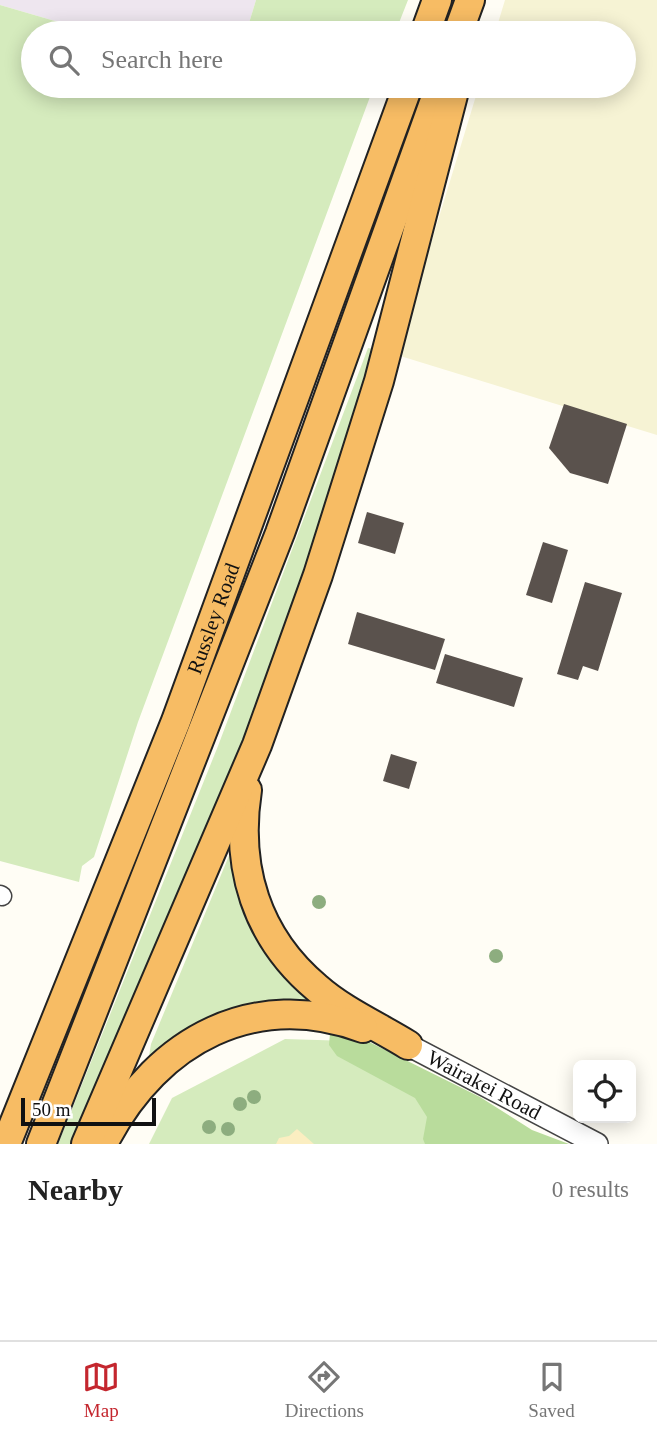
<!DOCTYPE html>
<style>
body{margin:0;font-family:"Times New Roman",serif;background:#f6f6f6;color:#222}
.controls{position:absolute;right:21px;bottom:21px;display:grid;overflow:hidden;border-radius:10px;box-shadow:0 4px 18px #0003}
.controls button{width:63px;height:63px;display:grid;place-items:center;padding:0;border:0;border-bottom:2px solid #e0e0e0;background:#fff;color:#222;font:35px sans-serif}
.scale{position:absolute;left:21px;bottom:18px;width:135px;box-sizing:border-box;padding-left:7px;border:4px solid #111;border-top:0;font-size:19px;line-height:24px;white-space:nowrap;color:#111;-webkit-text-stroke:5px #fff;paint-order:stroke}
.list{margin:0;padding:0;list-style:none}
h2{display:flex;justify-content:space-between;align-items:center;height:91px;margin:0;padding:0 28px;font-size:30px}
h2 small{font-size:23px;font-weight:400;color:#767676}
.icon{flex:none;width:38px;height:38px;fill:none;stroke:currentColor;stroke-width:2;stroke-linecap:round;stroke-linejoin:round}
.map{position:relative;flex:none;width:657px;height:1144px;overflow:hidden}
.search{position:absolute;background:#fff;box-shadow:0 4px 18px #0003;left:21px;right:21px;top:21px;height:77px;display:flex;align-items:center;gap:18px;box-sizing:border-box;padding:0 24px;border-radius:38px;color:#767676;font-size:26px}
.sheet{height:196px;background:#fff}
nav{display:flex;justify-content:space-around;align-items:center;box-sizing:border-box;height:98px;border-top:2px solid #e0e0e0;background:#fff;font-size:19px;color:#767676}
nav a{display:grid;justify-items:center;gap:4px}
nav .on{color:#c4262e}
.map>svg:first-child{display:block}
</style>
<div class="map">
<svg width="657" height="1144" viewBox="0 0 657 1144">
<rect width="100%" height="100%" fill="#fffdf5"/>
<path fill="#eee6ef" d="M 0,0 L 256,0 L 246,33 L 96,33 L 0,5 Z"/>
<path fill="#f6f3d4" d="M 505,0 L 657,0 L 657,435 L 397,355 L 479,86 L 624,86 L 624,33 L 495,33 Z"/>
<g fill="#d5ebbd">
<path d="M 256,0 L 408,0 L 395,33 L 246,33 Z"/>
<path d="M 0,5 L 96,33 L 33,33 L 33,86 L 374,86 L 138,722 L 94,857 L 82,866 L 79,882 L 0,861 Z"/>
<path d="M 368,348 L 379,350 L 286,627 L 247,729 L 74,1144 L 58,1144 L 218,746 Z"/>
<path d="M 233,846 L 238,862 L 332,1006 L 153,1061 L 149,1056 L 151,1044 Z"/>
<path d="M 285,1039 L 350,1041 L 546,1144 L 149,1144 L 172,1098 Z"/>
</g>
<path fill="#b9dc9c" d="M 341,1028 L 480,1097 L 532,1130 L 569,1144 L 425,1144 L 423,1139 L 427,1117 L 415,1098 L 337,1056 L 329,1045 L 330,1033 Z"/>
<path fill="#fbeec1" d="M 297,1129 L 314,1144 L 276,1144 L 279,1138 L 289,1136 Z"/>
<g fill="#5a524d">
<path d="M 564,404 L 627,424 L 608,484 L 570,473 L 549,448 Z"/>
<path d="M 367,512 L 404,523 L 395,554 L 358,543 Z"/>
<path d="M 543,542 L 568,550 L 552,603 L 526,595 Z"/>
<path d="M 585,582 L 622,593 L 598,671 L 583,666 L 578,680 L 557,674 Z"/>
<path d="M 357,612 L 445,639 L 435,670 L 348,644 Z"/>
<path d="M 445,654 L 523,678 L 514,707 L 436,683 Z"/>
<path d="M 391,754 L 417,762 L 409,789 L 383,781 Z"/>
</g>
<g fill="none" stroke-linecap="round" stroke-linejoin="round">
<g stroke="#444" stroke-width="21">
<path id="minor" d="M 0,895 L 2,896"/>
</g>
<g stroke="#444" stroke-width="24">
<g id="tertiary">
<path id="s1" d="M 408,1045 L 597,1144"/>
</g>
</g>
<g stroke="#222" stroke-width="32">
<g id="trunk">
<path d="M 425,33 L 437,0"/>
<path d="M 458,33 L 470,0"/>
<path d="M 247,790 C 235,867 256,937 317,988 C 343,1011 379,1027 408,1045"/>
<path d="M 106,1138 C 158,1040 254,988 363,1028"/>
<path id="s2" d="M 6,1144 L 176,721 L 408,86"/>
<path d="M 41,1144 L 280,533 L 440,86"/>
<path d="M 86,1144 L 257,745 L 318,575 L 379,381 L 453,95"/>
</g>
</g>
<use href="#minor" stroke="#fff" stroke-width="18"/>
<use href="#tertiary" stroke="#fff" stroke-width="21"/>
<use href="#trunk" stroke="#f7bc64" stroke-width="28"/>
</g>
<g fill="#8dad7f">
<circle cx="319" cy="902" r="7"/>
<circle cx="496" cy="956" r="7"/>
<circle cx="254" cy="1097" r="7"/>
<circle cx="240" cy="1104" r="7"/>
<circle cx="209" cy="1127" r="7"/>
<circle cx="228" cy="1129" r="7"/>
</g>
<g text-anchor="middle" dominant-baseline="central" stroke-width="7" stroke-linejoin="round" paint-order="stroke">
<g font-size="21" fill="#111" stroke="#fff">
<text stroke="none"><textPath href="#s2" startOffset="565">Russley Road</textPath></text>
<text stroke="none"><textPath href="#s1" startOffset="86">Wairakei Road</textPath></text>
</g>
</g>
</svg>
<div class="controls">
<button><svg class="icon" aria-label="locate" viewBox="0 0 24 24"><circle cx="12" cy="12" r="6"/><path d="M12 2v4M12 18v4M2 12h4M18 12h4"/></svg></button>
</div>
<div class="scale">50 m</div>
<div class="search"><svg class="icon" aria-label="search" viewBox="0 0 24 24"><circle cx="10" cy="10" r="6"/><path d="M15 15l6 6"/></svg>Search here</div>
</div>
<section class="sheet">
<h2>Nearby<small>0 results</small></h2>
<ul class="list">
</ul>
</section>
<nav>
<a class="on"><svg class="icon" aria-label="map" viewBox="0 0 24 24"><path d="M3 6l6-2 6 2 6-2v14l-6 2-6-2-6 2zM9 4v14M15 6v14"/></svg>Map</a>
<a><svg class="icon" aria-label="directions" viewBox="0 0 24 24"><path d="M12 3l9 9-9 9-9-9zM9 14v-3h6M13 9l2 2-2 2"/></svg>Directions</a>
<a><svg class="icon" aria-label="saved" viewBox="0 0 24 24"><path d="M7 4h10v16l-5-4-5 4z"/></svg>Saved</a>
</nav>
